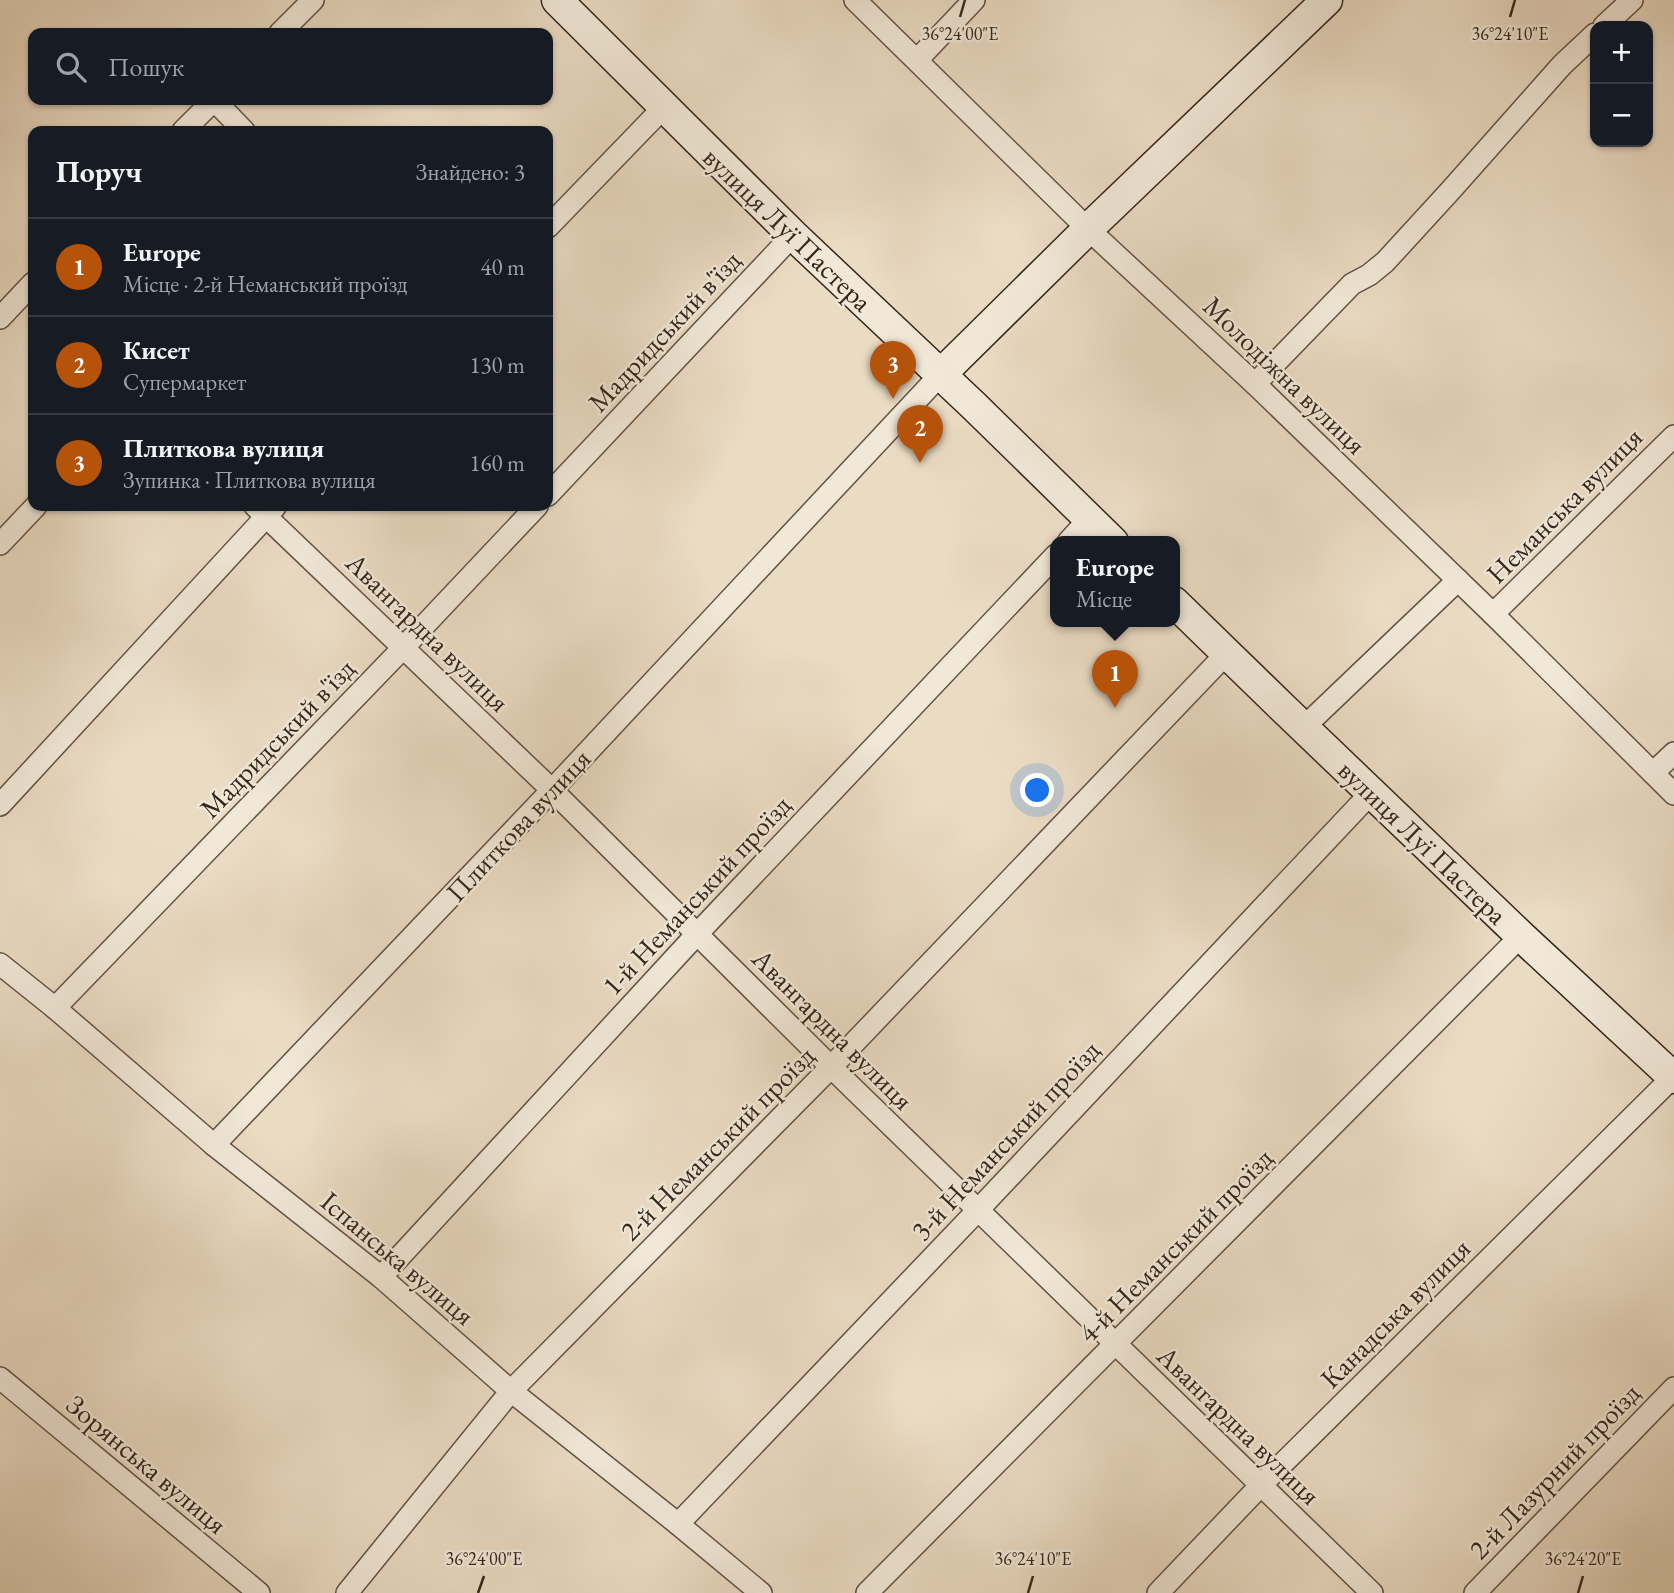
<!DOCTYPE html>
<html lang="uk">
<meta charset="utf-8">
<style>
body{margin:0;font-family:"EB Garamond",serif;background:#242831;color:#f1f3f6}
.controls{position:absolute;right:21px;top:21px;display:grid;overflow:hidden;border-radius:14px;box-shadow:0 2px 5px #0004}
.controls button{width:63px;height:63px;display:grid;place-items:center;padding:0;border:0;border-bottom:2px solid #363941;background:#171b24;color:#f1f3f6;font:35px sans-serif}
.you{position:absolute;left:1038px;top:791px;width:24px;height:24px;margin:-18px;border:5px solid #fff;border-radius:50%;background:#1a73e8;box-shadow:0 0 0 10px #1a73e833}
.badge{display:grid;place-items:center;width:46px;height:46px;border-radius:50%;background:#b45309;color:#fff;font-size:23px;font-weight:700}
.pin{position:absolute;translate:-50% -58px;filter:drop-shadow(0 2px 4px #0008)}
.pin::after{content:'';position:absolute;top:37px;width:24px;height:21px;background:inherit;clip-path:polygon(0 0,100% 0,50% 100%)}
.popup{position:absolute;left:1050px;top:536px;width:130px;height:91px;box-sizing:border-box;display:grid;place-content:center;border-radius:14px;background:#171b24;filter:drop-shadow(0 2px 5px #0005);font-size:23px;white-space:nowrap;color:#9ea1a6}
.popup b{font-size:26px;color:#f1f3f6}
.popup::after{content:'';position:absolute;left:50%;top:100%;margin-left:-14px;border:14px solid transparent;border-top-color:#171b24}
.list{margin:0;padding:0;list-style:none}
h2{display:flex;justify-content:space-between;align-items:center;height:91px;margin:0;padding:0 28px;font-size:30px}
h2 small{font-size:23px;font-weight:400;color:#9ea1a6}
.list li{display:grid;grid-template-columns:46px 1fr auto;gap:21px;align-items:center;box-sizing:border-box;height:98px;padding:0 28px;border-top:2px solid #363941}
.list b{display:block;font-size:26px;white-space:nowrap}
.list p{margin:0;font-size:23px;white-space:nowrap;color:#9ea1a6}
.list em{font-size:23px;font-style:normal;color:#9ea1a6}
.icon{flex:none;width:38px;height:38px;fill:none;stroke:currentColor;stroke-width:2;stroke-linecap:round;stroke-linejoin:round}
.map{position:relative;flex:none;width:1674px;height:1593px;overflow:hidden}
.search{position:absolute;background:#171b24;box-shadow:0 2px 5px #0004;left:28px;top:28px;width:525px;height:77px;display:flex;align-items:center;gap:18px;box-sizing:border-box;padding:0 24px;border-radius:14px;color:#9ea1a6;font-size:26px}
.panel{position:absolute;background:#171b24;box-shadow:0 2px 5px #0004;left:28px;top:126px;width:525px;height:385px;border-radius:14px}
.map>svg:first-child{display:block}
</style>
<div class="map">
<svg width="1674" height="1593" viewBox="0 0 1674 1593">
<rect width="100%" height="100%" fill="#eadbc3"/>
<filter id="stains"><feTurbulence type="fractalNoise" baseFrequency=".00286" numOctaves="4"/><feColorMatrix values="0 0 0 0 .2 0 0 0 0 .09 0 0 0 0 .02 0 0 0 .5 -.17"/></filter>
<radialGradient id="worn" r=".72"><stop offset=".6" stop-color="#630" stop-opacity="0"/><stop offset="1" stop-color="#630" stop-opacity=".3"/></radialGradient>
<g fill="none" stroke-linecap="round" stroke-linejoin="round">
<g stroke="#625346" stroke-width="24">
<g id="street">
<path d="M 855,0 L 1088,229 L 1255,384 L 1493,614 L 1674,794"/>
<path d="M 1604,26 L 1632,0"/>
<path d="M 280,33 L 313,0"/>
<path d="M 917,60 L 974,0"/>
<path d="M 214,100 L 244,131"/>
<path d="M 183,131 L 214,100"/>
<path d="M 548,227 L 664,107"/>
<path d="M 0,318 L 33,283"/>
<path d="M 1255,384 L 1352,284 L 1369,275 L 1385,262 L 1451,190 L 1562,65 L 1595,34"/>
<path d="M 548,495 L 793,235"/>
<path d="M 255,506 L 552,790 L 831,1067 L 1372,1593"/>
<path d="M 1068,542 L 1089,519"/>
<path d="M 0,544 L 36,506"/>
<path d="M 1493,614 L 1674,436"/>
<path d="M 1303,728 L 1458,580"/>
<path d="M 1653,773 L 1674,753"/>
<path d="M 0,805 L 275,507"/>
<path d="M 0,964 L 55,1008 L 214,1145 L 381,1277 L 511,1391 L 678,1524 L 761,1593"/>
<path d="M 55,1008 L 403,648 L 537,506"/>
<path d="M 214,1145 L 552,790 L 940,375"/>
<path d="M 381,1277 L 697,934 L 1056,555"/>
<path d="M 0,1378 L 259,1593"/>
<path d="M 678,1524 L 978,1210 L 1371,793"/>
<path d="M 347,1593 L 511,1391 L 831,1067 L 1227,653"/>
<path d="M 867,1593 L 1521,936"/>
<path d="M 1158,1593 L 1261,1485 L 1674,1076"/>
<path d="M 1475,1593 L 1674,1388"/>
</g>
</g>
<g stroke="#35261c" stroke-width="33">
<g id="secondary">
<path d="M 557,0 L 793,235 L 973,405 L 1113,542"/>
<path d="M 940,375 L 1088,229 L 1327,0"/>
<path d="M 1174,602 L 1283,708 L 1521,936 L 1674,1078"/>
</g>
</g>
<use href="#street" stroke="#f1e8d8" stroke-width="21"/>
<use href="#secondary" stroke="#f1e8d8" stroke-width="30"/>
</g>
<path fill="none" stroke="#35261c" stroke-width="2.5" d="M 960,17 L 965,0M 1510,17 L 1515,0M 478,1593 L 484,1576M 1028,1593 L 1033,1576M 1578,1593 L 1583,1576"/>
<g text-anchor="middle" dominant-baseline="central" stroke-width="5" stroke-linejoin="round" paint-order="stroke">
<g font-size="28" fill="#35261c" stroke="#f1e8d8">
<text transform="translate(788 229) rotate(44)">вулиця Луї Пастера</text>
<text transform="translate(664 331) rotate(-47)">Мадридський в'їзд</text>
<text transform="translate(1285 375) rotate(44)">Молодіжна вулиця</text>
<text transform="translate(1564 505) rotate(-45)">Неманська вулиця</text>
<text transform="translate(428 632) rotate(44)">Авангардна вулиця</text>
<text transform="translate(277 738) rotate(-46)">Мадридський в'їзд</text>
<text transform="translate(518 825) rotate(-47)">Плиткова вулиця</text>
<text transform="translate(1423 842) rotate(44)">вулиця Луї Пастера</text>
<text transform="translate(696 895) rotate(-47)">1-й Неманський проїзд</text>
<text transform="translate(833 1029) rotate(45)">Авангардна вулиця</text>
<text transform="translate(1005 1140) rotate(-47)">3-й Неманський проїзд</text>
<text transform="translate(717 1143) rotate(-45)">2-й Неманський проїзд</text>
<text transform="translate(1175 1245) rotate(-45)">4-й Неманський проїзд</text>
<text transform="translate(398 1258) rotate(40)">Іспанська вулиця</text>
<text transform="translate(1395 1313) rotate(-45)">Канадська вулиця</text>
<text transform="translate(1239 1425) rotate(44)">Авангардна вулиця</text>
<text transform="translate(147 1464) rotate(40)">Зорянська вулиця</text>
<text transform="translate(1554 1471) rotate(-46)">2-й Лазурний проїзд</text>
</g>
</g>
<g font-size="18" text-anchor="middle" fill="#35261c" stroke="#f1e8d8" stroke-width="5" stroke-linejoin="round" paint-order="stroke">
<text x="960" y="40">36°24'00"E</text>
<text x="1510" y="40">36°24'10"E</text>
<text x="484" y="1565">36°24'00"E</text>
<text x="1033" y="1565">36°24'10"E</text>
<text x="1583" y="1565">36°24'20"E</text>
</g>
<rect width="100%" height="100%" filter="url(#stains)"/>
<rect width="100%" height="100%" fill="url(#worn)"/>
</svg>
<div class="controls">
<button>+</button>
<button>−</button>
</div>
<div class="you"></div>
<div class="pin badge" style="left:1115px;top:708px">1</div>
<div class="popup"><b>Europe</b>Місце</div>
<div class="pin badge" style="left:920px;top:463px">2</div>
<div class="pin badge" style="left:893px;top:399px">3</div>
<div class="search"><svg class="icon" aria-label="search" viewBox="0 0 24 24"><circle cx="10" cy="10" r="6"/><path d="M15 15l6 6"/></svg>Пошук</div>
<section class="panel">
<h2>Поруч<small>Знайдено: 3</small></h2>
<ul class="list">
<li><span class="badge">1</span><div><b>Europe</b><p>Місце · 2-й Неманський проїзд</p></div><em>40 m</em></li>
<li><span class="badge">2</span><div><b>Кисет</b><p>Супермаркет</p></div><em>130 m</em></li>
<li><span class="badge">3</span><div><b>Плиткова вулиця</b><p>Зупинка · Плиткова вулиця</p></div><em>160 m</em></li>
</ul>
</section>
</div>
